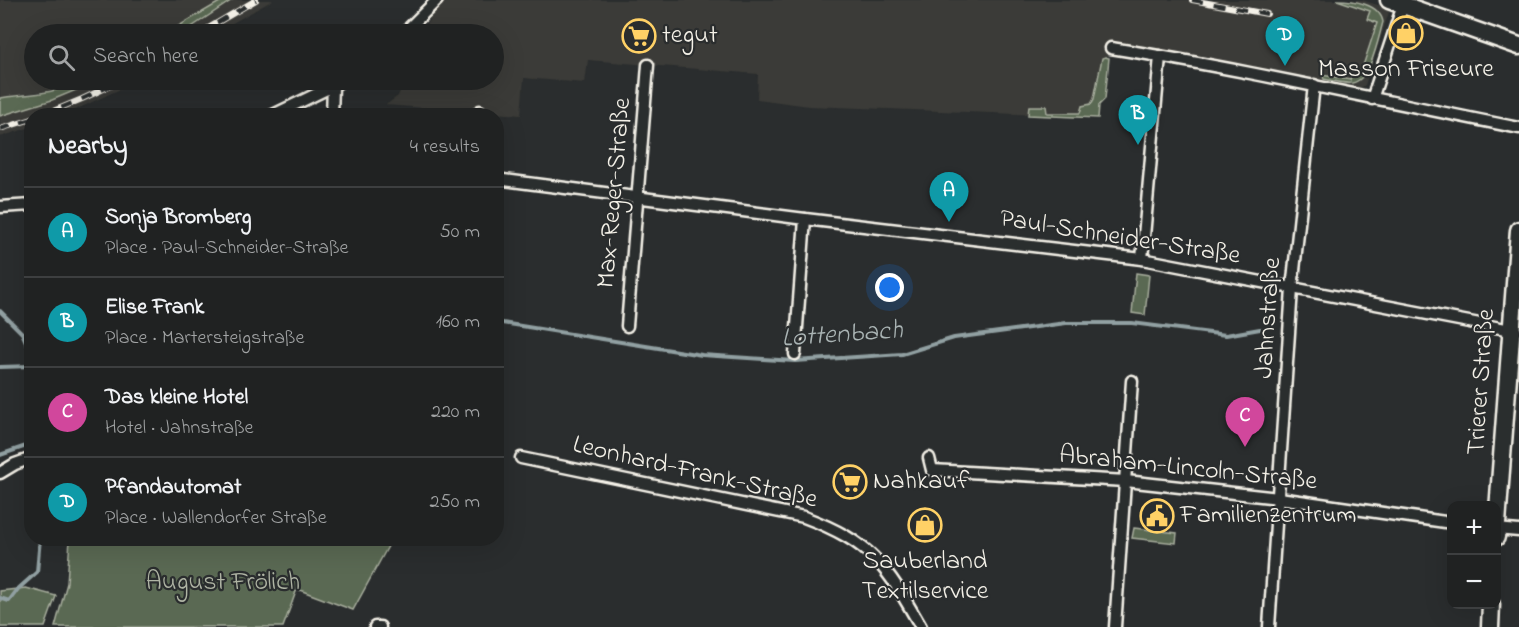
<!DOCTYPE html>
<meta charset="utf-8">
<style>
body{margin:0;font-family:"Indie Flower",sans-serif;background:#2d2f2f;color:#f1f3f6}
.controls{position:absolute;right:18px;bottom:18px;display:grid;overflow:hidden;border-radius:12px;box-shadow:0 6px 24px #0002}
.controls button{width:54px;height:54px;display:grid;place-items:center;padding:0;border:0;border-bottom:2px solid #3d3f40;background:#202222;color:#f1f3f6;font:30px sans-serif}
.you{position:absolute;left:890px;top:288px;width:21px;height:21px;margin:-15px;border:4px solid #fff;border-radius:50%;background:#1a73e8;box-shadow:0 0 0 9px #1a73e833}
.badge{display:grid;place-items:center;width:39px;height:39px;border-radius:50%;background:#ea580c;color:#fff;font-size:20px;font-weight:700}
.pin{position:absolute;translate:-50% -50px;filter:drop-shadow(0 2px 3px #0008)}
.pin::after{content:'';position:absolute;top:32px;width:21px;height:18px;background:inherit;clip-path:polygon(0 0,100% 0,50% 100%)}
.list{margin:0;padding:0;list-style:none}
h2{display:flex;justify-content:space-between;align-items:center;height:78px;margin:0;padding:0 24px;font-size:26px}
h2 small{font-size:20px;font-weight:400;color:#a2a4a5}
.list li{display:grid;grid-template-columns:39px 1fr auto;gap:18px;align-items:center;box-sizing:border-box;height:90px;padding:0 24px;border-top:2px solid #3d3f40}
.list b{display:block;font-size:22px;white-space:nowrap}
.list p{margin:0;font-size:20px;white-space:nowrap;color:#a2a4a5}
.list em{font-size:20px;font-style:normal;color:#a2a4a5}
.icon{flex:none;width:33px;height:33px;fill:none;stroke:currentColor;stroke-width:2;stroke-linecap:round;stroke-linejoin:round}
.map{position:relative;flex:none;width:1519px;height:627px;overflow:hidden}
.search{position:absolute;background:#202222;box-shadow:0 6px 24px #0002;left:24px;top:24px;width:480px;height:66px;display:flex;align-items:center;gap:15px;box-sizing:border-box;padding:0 21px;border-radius:33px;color:#a2a4a5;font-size:22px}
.panel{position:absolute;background:#202222;box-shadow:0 6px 24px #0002;left:24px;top:108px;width:480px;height:438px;border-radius:24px}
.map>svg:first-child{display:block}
</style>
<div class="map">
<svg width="1519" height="627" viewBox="0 0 1519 627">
<rect width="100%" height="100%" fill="#2a2d2e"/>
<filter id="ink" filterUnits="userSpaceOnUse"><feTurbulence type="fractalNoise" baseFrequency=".0167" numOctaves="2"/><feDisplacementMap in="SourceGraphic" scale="12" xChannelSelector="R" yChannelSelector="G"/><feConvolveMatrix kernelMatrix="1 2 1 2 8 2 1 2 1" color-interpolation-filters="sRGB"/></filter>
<g filter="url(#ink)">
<g fill="#3b3b37">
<path d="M 0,0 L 223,0 L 165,34 L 34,34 L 34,80 L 77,80 L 71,84 L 52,90 L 0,98 Z"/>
<path d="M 232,0 L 273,0 L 213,34 L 181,34 Z"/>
<path d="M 446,0 L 1337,0 L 1370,11 L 1377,23 L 1361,72 L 1350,80 L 1321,75 L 1356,82 L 1368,70 L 1383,22 L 1377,10 L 1348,0 L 1362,0 L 1390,9 L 1365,85 L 1356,92 L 1110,41 L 1097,117 L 809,106 L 757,99 L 758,74 L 588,60 L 585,83 L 524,78 L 521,115 L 386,105 L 398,96 L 405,80 L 494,80 L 494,34 L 420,34 L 435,11 Z"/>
<path d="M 100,80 L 140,80 L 64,115 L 32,116 L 31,127 L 0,137 L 0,116 L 52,100 Z"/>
</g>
<g fill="#5a6952" stroke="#a7ad9d" stroke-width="1.5">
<path d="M 223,0 L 232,0 L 181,34 L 165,34 Z"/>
<path d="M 1337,0 C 1353,0 1380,4 1383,22 C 1378,39 1371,80 1352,83 C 1343,84 1333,81 1324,79 L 1322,75 L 1350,80 L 1353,69 L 1361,72 L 1377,23 L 1367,19 L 1370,11 Z"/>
<path d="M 1105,57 L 1109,58 L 1105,99 L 1099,105 L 1098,118 L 1028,115 L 1029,106 L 1046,106 L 1047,113 L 1080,113 L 1082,106 L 1091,104 L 1094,99 L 1102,58 Z"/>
<path d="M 77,80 L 100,80 L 52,100 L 0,116 L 0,98 C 24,94 58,95 77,80 Z"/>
<path d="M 1136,273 L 1149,275 L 1145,315 L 1132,313 Z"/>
<path d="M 1134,528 L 1177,533 L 1176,543 L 1132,538 Z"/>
<path d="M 70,539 L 70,538 L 392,539 L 353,610 L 297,589 L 283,627 L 55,627 L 67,583 Z"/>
<path d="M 26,588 L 56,596 L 45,627 L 0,627 L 0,591 Z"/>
</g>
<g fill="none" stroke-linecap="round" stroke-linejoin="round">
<g stroke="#91a0a2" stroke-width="4">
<path d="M 0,311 L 22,333 L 32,355"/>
<path d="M 496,322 L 702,355 L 795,361 L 902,354 L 954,338 L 1066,323 L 1132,323 L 1226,335 L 1260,329"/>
<path d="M 0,367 L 32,366"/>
<path d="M 0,455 L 32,444"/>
<path d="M 0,598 L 9,601 L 18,589 L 37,572 L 40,538"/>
</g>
<g stroke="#f4f1e8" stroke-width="15">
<g id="street">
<path d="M 403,34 L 437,0"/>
<path d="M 1111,48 C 1248,70 1383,101 1519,128"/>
<path d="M 1372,99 L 1403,5"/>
<path d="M 271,116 L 333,86 L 342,80"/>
<path d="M 332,116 L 333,86"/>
<path d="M 479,116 L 480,111"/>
<path d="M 496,179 L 805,219 L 1142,259 L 1516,331"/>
<path d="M 0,207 L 32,205"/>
<path d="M 1142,259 L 1160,56"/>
<path d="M 627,326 L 648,65"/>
<path d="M 795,354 L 805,219"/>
<path d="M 521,458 L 804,517 C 873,543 886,566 921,627"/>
<path d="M 929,458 L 932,470 L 1126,481 L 1279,498 L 1452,523"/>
<path d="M 0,473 L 15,464 L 32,458"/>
<path d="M 1496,529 L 1519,531"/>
<path d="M 375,627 L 380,627"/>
<path d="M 1115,627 L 1132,381"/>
<path d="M 1269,627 L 1292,289 L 1314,85"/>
</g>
</g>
<g stroke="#f4f1e8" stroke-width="21">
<g id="secondary">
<path d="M 1389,0 L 1519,46"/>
<path d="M 1496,537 L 1519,230"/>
<path d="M 1490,627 L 1491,604"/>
</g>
</g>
<use href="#street" stroke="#2a2d2e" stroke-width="10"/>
<use href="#secondary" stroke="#2a2d2e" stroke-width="16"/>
<g stroke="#f4f1e8" stroke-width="6">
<g id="rail">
<path d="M 1192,0 L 1267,14"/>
<path d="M 198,34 L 256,0"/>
<path d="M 41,116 L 82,99 L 123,80"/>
<path d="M 0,129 L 32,119"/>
</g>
</g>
<use href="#rail" stroke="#2a2d2e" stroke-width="4" stroke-dasharray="11" stroke-linecap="butt"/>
</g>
</g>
<defs>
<g id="shop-ring" transform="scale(1.725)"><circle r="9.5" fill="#2a2d2e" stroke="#ffd166" stroke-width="1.5"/><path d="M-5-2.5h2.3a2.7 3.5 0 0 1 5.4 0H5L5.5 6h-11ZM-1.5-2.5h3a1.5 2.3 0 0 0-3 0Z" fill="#ffd166"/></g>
<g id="supermarket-ring" transform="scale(1.725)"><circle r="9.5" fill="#2a2d2e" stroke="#ffd166" stroke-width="1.5"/><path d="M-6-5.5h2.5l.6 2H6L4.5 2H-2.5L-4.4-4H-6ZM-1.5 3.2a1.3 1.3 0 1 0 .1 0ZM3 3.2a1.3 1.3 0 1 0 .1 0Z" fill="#ffd166"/></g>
<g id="civic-ring" transform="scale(1.725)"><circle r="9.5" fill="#2a2d2e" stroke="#ffd166" stroke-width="1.5"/><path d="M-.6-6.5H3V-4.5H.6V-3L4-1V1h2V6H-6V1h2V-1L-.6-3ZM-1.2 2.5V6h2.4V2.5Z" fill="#ffd166"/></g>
</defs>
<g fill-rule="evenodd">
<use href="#shop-ring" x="1406" y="33"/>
<use href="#supermarket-ring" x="639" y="36"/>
<use href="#supermarket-ring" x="850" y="482"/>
<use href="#civic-ring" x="1157" y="516"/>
<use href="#shop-ring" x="925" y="525"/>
</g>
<g text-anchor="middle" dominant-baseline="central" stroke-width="4.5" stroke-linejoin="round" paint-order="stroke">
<g font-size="26" fill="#f4f1e8" stroke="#2a2d2e" text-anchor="start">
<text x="662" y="36">tegut</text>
<text x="1406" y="70" text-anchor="middle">Masson Friseure</text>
<text x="873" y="482">Nahkauf</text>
<text x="1180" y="516">Familienzentrum</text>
<text x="925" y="562" text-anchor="middle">Sauberland<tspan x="925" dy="30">Textilservice</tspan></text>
</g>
<g font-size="26" fill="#f4f1e8" stroke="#2a2d2e">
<text transform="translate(615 193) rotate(-85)">Max-Reger-Straße</text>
<text transform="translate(1120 238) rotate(9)">Paul-Schneider-Straße</text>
<text transform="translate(1269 318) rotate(-86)">Jahnstraße</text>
<text transform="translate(1482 382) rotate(-86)">Trierer Straße</text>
<text transform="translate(1188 469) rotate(6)">Abraham-Lincoln-Straße</text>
<text transform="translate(695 473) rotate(13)">Leonhard-Frank-Straße</text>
</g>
<g font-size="26" fill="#afb4a4" stroke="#2a2d2e">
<text x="223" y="583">August Frölich</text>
</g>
<g font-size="27" font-style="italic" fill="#aab4b4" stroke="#2a2d2e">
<text transform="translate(842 335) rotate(-4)">Lottenbach</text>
</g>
</g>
</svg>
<div class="controls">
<button>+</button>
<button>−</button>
</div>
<div class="you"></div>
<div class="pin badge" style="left:949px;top:222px;background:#0f9aa8">A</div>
<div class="pin badge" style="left:1138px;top:145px;background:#0f9aa8">B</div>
<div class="pin badge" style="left:1245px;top:447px;background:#d1479c">C</div>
<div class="pin badge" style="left:1285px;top:66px;background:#0f9aa8">D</div>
<div class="search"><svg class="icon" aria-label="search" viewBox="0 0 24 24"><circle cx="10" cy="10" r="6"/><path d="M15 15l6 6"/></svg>Search here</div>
<section class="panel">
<h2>Nearby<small>4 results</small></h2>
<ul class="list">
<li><span class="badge" style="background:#0f9aa8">A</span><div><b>Sonja Bromberg</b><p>Place · Paul-Schneider-Straße</p></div><em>50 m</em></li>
<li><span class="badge" style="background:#0f9aa8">B</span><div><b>Elise Frank</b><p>Place · Martersteigstraße</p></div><em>160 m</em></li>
<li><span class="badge" style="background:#d1479c">C</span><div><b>Das kleine Hotel</b><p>Hotel · Jahnstraße</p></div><em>220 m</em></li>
<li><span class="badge" style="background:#0f9aa8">D</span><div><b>Pfandautomat</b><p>Place · Wallendorfer Straße</p></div><em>250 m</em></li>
</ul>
</section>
</div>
